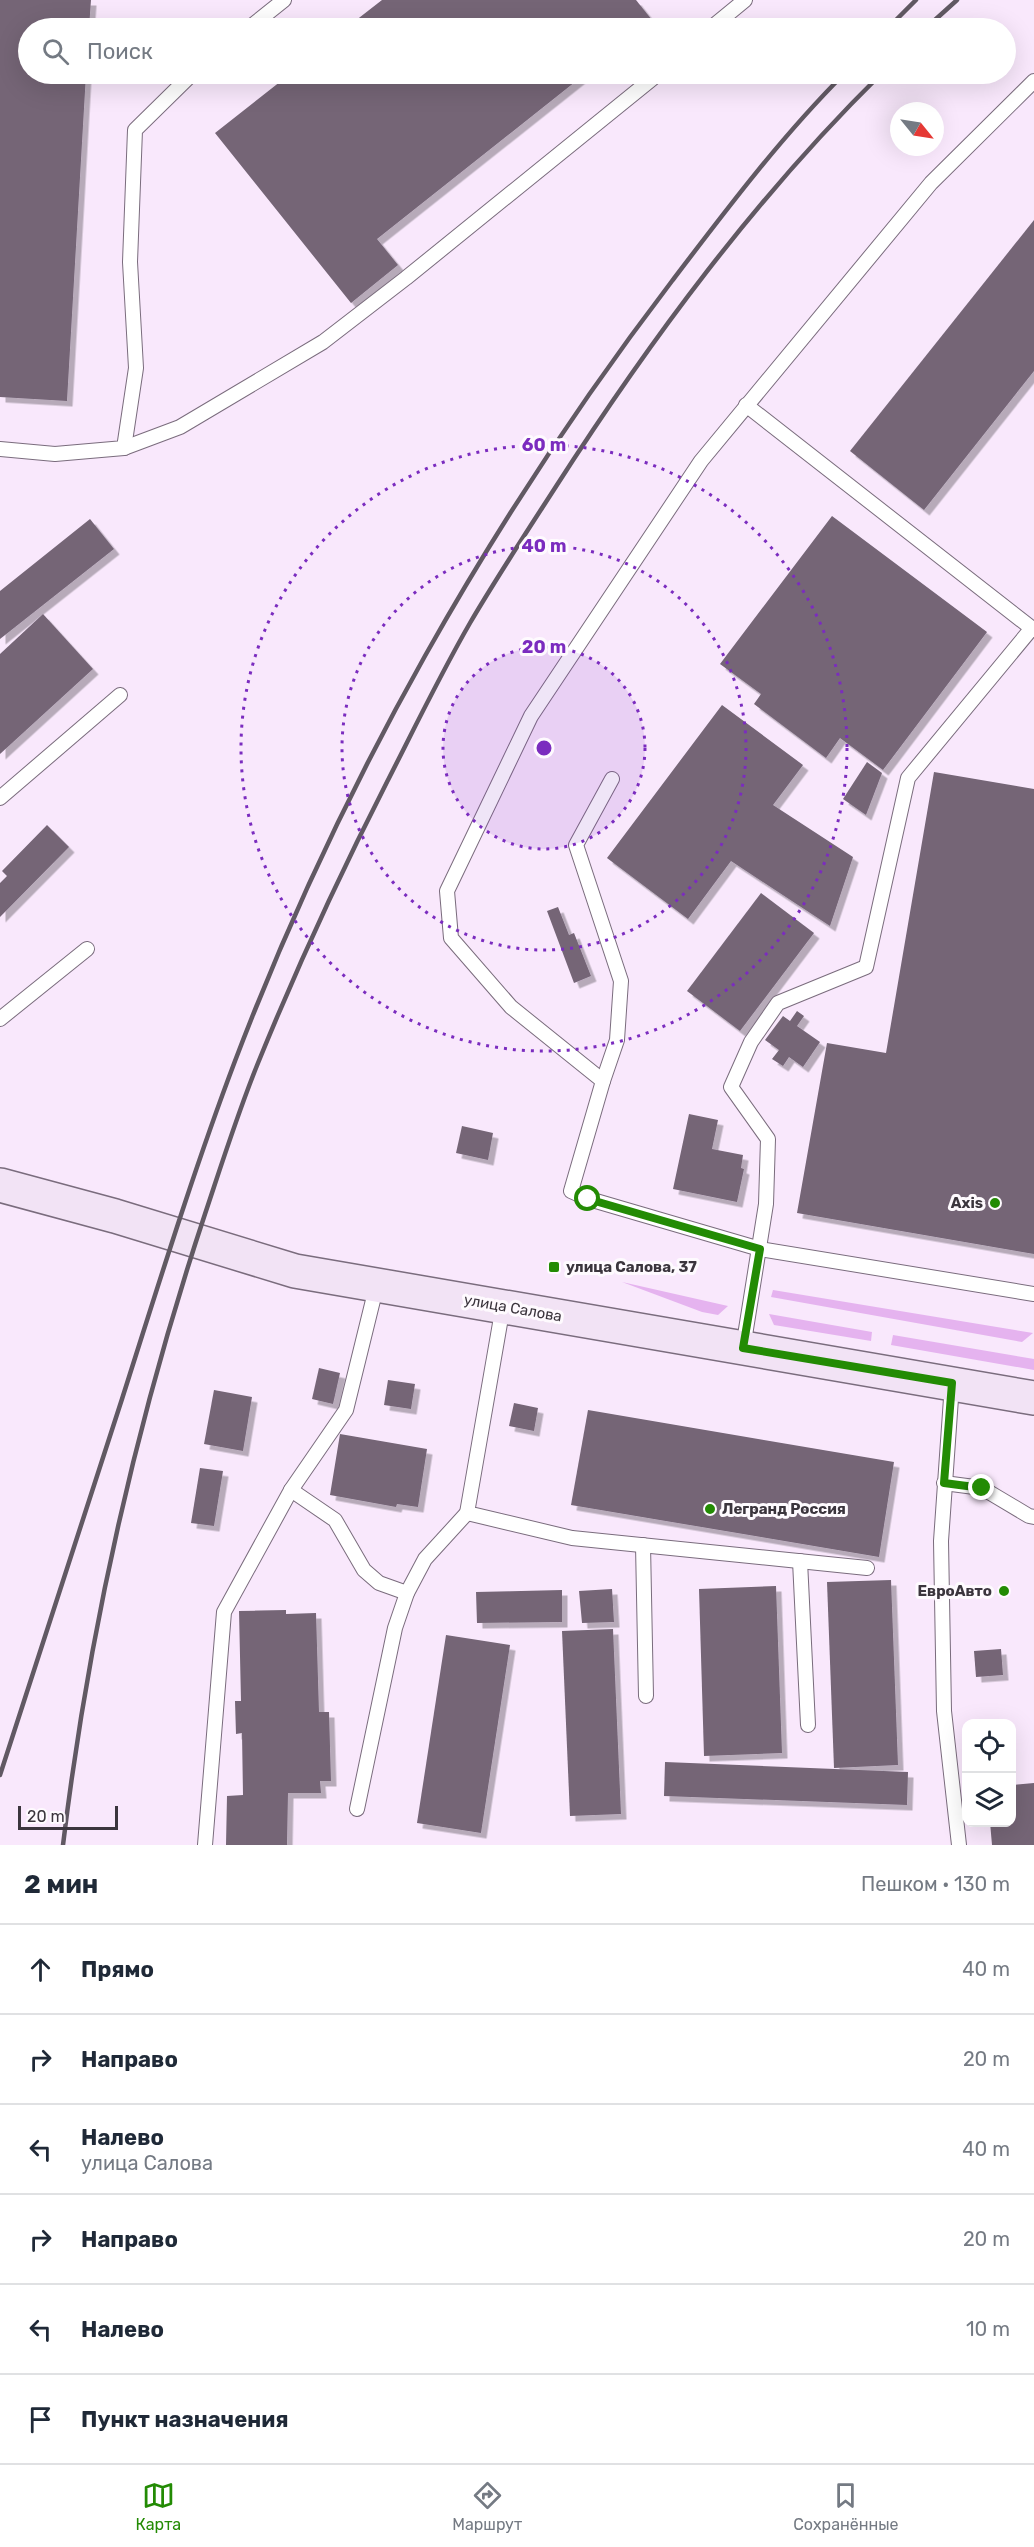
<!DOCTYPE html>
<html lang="ru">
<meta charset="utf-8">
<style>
body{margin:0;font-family:Rubik,sans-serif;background:#f6f6f7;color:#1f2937}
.controls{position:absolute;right:18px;bottom:18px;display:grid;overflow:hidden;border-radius:12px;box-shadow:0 6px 24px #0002}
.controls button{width:54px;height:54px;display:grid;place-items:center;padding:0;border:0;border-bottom:2px solid #e0e1e3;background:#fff;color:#1f2937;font:30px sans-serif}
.compass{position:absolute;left:890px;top:102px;width:54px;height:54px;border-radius:50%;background:#fff;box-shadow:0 6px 24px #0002;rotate:120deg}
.scale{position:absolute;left:18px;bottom:15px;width:100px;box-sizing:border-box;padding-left:6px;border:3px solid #3b353d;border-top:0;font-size:16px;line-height:21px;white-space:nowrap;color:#3b353d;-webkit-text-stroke:4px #fefafe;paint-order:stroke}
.stop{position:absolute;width:18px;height:18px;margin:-14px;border:4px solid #238b04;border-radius:50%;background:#fff}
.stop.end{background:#238b04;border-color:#fff;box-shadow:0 2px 6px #0008}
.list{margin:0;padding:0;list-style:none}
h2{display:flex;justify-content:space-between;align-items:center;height:78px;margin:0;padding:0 24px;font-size:26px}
h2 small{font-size:20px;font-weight:400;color:#747a83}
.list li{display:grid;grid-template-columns:39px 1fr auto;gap:18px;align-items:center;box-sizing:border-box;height:90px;padding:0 24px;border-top:2px solid #e0e1e3}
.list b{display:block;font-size:22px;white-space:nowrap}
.list p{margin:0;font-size:20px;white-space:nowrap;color:#747a83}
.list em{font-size:20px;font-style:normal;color:#747a83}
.icon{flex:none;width:33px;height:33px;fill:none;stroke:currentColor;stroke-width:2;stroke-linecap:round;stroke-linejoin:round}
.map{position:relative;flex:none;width:1034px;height:1845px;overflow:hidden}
.search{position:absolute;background:#fff;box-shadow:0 6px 24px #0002;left:18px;right:18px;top:18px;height:66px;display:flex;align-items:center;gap:15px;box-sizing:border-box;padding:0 21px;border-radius:33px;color:#747a83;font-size:22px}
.sheet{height:618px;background:#fff}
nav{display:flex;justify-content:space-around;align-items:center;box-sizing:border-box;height:84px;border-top:2px solid #e0e1e3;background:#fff;font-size:16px;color:#747a83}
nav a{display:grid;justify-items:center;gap:3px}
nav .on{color:#238b04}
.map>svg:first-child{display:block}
</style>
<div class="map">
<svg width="1034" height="1845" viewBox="0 0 1034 1845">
<defs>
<filter id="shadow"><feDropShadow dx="5.5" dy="5.5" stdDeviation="0" flood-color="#0004"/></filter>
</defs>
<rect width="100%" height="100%" fill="#f9e8fc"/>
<g fill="#e5b3ef">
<path d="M 622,1282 L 728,1306 L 718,1315 L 702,1312 Z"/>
<path d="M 773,1290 L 1033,1333 L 1022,1342 L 771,1297 Z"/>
<path d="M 769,1314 L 872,1332 L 871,1341 L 774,1325 Z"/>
<path d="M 893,1335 L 1034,1359 L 1034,1370 L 891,1345 Z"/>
</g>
<g fill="#746576" filter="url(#shadow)">
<path d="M 0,0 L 91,0 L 89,28 L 28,28 L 28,74 L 86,74 L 67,401 L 0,397 Z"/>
<path d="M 382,0 L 636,0 L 652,20 L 641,28 L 346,28 Z"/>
<path d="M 290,74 L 585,74 L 377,239 L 398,265 L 351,303 L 215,133 Z"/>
<path d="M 1034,220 L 1034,371 L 924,510 L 850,451 Z"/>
<path d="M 832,516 L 987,632 L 883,770 L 840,738 L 826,758 L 754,704 L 761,694 L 720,664 Z"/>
<path d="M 90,519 L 114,549 L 0,639 L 0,591 Z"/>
<path d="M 43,614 L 93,669 L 0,754 L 0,654 Z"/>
<path d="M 722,705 L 803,765 L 773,805 L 853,857 L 830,926 L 731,861 L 688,919 L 607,858 Z"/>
<path d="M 867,762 L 882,773 L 866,815 L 843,799 Z"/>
<path d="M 934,772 L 1034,789 L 1034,1254 L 797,1213 L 827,1043 L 886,1053 Z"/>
<path d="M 47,825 L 69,847 L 0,917 L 0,883 L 7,876 L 2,871 Z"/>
<path d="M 761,893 L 814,933 L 740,1031 L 687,991 Z"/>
<path d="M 558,907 L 569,935 L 574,933 L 591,976 L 574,983 L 547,911 Z"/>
<path d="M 797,1011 L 804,1016 L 797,1026 L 820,1042 L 803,1067 L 789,1057 L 783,1066 L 772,1059 L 779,1050 L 765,1040 L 783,1016 L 790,1021 Z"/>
<path d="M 689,1114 L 718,1120 L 712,1149 L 743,1155 L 741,1168 L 744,1169 L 737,1202 L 673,1189 Z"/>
<path d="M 462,1126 L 493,1133 L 488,1160 L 456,1153 Z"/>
<path d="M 319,1368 L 340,1373 L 333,1404 L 312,1399 Z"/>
<path d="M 388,1380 L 415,1384 L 411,1409 L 384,1405 Z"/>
<path d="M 214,1390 L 252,1397 L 243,1451 L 204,1444 Z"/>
<path d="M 514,1403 L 538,1408 L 534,1431 L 509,1426 Z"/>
<path d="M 588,1410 L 894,1462 L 879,1557 L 571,1505 Z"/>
<path d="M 340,1434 L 427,1449 L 418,1507 L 397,1504 L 396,1507 L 330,1495 Z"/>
<path d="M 200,1468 L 223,1471 L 214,1526 L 191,1523 Z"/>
<path d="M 891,1580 L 898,1765 L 834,1768 L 827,1582 Z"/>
<path d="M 776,1586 L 782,1753 L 704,1756 L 699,1589 Z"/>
<path d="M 612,1589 L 614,1622 L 582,1623 L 579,1591 Z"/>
<path d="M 562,1590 L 562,1622 L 477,1623 L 476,1592 Z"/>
<path d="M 286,1610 L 286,1614 L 316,1613 L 319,1712 L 329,1712 L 331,1781 L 320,1781 L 321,1793 L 288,1793 L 287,1845 L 226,1845 L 227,1796 L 243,1795 L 242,1733 L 236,1734 L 235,1701 L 241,1701 L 239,1611 Z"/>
<path d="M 613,1629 L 621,1814 L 570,1816 L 562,1631 Z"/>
<path d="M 446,1635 L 510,1645 L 481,1833 L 417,1823 Z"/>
<path d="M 1001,1649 L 1003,1675 L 976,1677 L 974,1651 Z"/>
<path d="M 665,1762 L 908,1772 L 907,1805 L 664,1796 Z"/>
<path d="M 1034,1783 L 1034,1845 L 992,1845 L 990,1822 L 1012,1822 L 1012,1785 Z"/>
</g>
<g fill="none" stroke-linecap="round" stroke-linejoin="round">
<g stroke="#7a6c7d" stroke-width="16">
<g id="lane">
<path d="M 249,28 L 284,0"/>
<path d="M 711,28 L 745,0"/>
<path d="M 1034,81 L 931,183 L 701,461 L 531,716 L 447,891 L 451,938 L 511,1007 L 603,1081 L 571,1191 L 589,1199 L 760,1249 L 1034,1294"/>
<path d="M 746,405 L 1034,630"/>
<path d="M 124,448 L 180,427 L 323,342 L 406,278 L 658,74"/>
<path d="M 0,449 L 55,454 L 124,448 L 136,368 L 130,262 L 135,130 L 192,74"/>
<path d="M 0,798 L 120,695"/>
<path d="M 0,1019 L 87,949"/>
<path d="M 603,1081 L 617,1040 L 621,981 L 576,845 L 612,779"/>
<path d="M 503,1306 L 467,1513 L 572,1538 L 867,1568"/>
<path d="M 743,1348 L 766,1204 L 768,1139 L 731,1087 L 751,1042 L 778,1003 L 866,967 L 908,778 L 1032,628"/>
<path d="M 952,1384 L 941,1541 L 944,1711 L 959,1845"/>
<path d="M 944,1483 L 982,1488 L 1029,1516 L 1034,1517"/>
<path d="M 291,1490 L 335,1520 L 364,1570 L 379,1583 L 407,1593"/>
<path d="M 643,1545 L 646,1696"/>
<path d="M 800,1561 L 808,1725"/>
<path d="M 357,1809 L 395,1628 L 407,1593 L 425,1559 L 467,1513"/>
<path d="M 205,1845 L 224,1612 L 291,1490 L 346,1410 L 377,1284"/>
</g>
</g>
<g stroke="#7a6c7d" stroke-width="36">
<path id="secondary" d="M 0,1185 L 115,1216 L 295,1271 L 1034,1398"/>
</g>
<use href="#lane" stroke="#fff" stroke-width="14"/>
<use href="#secondary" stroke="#f2e3f5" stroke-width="33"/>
<g stroke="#615963" stroke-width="4.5">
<path d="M 888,28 L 916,0"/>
<path d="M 926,28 L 957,0"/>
<path d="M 0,1775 C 41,1650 82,1525 122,1399 C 158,1286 193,1172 235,1061 C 341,782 491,518 672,281 C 726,210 781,137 844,74"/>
<path d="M 63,1845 C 89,1630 137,1419 205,1214 C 222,1163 238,1112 258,1063 C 297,967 340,874 387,782 C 414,729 440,675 470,623 C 497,577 526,533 555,488 C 650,340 756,197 881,74"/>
</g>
</g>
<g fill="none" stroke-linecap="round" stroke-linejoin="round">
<path stroke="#238b04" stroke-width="8" d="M 588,1199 L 760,1249 L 743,1348 L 952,1383 L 944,1483 L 982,1488"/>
</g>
<circle cx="544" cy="748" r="101" fill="#7b2cbf" fill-opacity=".12"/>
<g fill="none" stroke="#7b2cbf" stroke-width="3" stroke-dasharray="3 6">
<circle cx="544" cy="748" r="101"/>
<circle cx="544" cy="748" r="202"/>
<circle cx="544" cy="748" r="303"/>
</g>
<g fill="#238b04" stroke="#fefafe" stroke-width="2">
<circle cx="995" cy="1203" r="6"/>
<rect x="548" y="1261" width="12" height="12" rx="3"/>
<circle cx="710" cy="1509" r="6"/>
<circle cx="1004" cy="1591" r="6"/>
</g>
<g text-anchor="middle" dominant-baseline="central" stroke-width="6" stroke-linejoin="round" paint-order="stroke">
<g font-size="15" font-weight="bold" fill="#3b353d" stroke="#fefafe" text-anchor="end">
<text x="983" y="1203">Axis</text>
<text x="566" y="1267" text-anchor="start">улица Салова, 37</text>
<text x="722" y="1509" text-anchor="start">Легранд Россия</text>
<text x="992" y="1591">ЕвроАвто</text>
</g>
<g font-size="15" fill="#3b353d" stroke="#fefafe">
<text transform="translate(513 1308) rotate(10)">улица Салова</text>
</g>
</g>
<circle cx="544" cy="748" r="9" fill="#7b2cbf" stroke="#fefafe" stroke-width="3"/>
<g font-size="18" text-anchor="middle" font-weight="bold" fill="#7b2cbf" stroke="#fefafe" stroke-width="6" stroke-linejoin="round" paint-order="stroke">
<text x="544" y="451">60 m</text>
<text x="544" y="552">40 m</text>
<text x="544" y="653">20 m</text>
</g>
</svg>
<div class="controls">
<button><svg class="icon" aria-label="locate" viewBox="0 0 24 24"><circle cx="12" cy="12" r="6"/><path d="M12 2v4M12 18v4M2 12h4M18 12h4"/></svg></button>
<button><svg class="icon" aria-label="layers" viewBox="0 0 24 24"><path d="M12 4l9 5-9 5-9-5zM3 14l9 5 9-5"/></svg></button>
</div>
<svg class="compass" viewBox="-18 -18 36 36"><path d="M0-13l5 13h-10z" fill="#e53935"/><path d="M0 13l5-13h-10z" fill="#747a83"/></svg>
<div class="scale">20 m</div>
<div class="stop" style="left:588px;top:1199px"></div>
<div class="stop end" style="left:982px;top:1488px"></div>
<div class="search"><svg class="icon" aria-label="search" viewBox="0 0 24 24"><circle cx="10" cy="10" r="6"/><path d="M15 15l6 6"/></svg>Поиск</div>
</div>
<section class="sheet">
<h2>2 мин<small>Пешком · 130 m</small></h2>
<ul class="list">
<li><svg class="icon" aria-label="ahead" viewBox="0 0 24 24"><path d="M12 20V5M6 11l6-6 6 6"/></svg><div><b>Прямо</b></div><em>40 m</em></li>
<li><svg class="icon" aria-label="right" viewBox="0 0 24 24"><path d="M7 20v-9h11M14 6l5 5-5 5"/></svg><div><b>Направо</b></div><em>20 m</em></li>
<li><svg class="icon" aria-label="left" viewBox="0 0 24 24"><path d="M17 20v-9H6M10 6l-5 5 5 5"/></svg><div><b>Налево</b><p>улица Салова</p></div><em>40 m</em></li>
<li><svg class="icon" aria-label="right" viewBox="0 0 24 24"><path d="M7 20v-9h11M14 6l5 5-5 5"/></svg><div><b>Направо</b></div><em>20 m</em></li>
<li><svg class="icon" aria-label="left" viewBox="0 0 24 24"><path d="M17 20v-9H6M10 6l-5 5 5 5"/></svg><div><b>Налево</b></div><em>10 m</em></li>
<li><svg class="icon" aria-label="arrive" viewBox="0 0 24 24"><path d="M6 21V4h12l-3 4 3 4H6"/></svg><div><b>Пункт назначения</b></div></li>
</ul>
</section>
<nav>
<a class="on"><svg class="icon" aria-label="map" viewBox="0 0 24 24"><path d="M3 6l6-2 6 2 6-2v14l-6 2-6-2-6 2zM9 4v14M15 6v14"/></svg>Карта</a>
<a><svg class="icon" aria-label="directions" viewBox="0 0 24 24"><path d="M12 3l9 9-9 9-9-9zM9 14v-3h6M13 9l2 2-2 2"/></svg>Маршрут</a>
<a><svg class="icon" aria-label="saved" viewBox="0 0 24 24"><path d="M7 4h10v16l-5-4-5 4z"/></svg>Сохранённые</a>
</nav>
